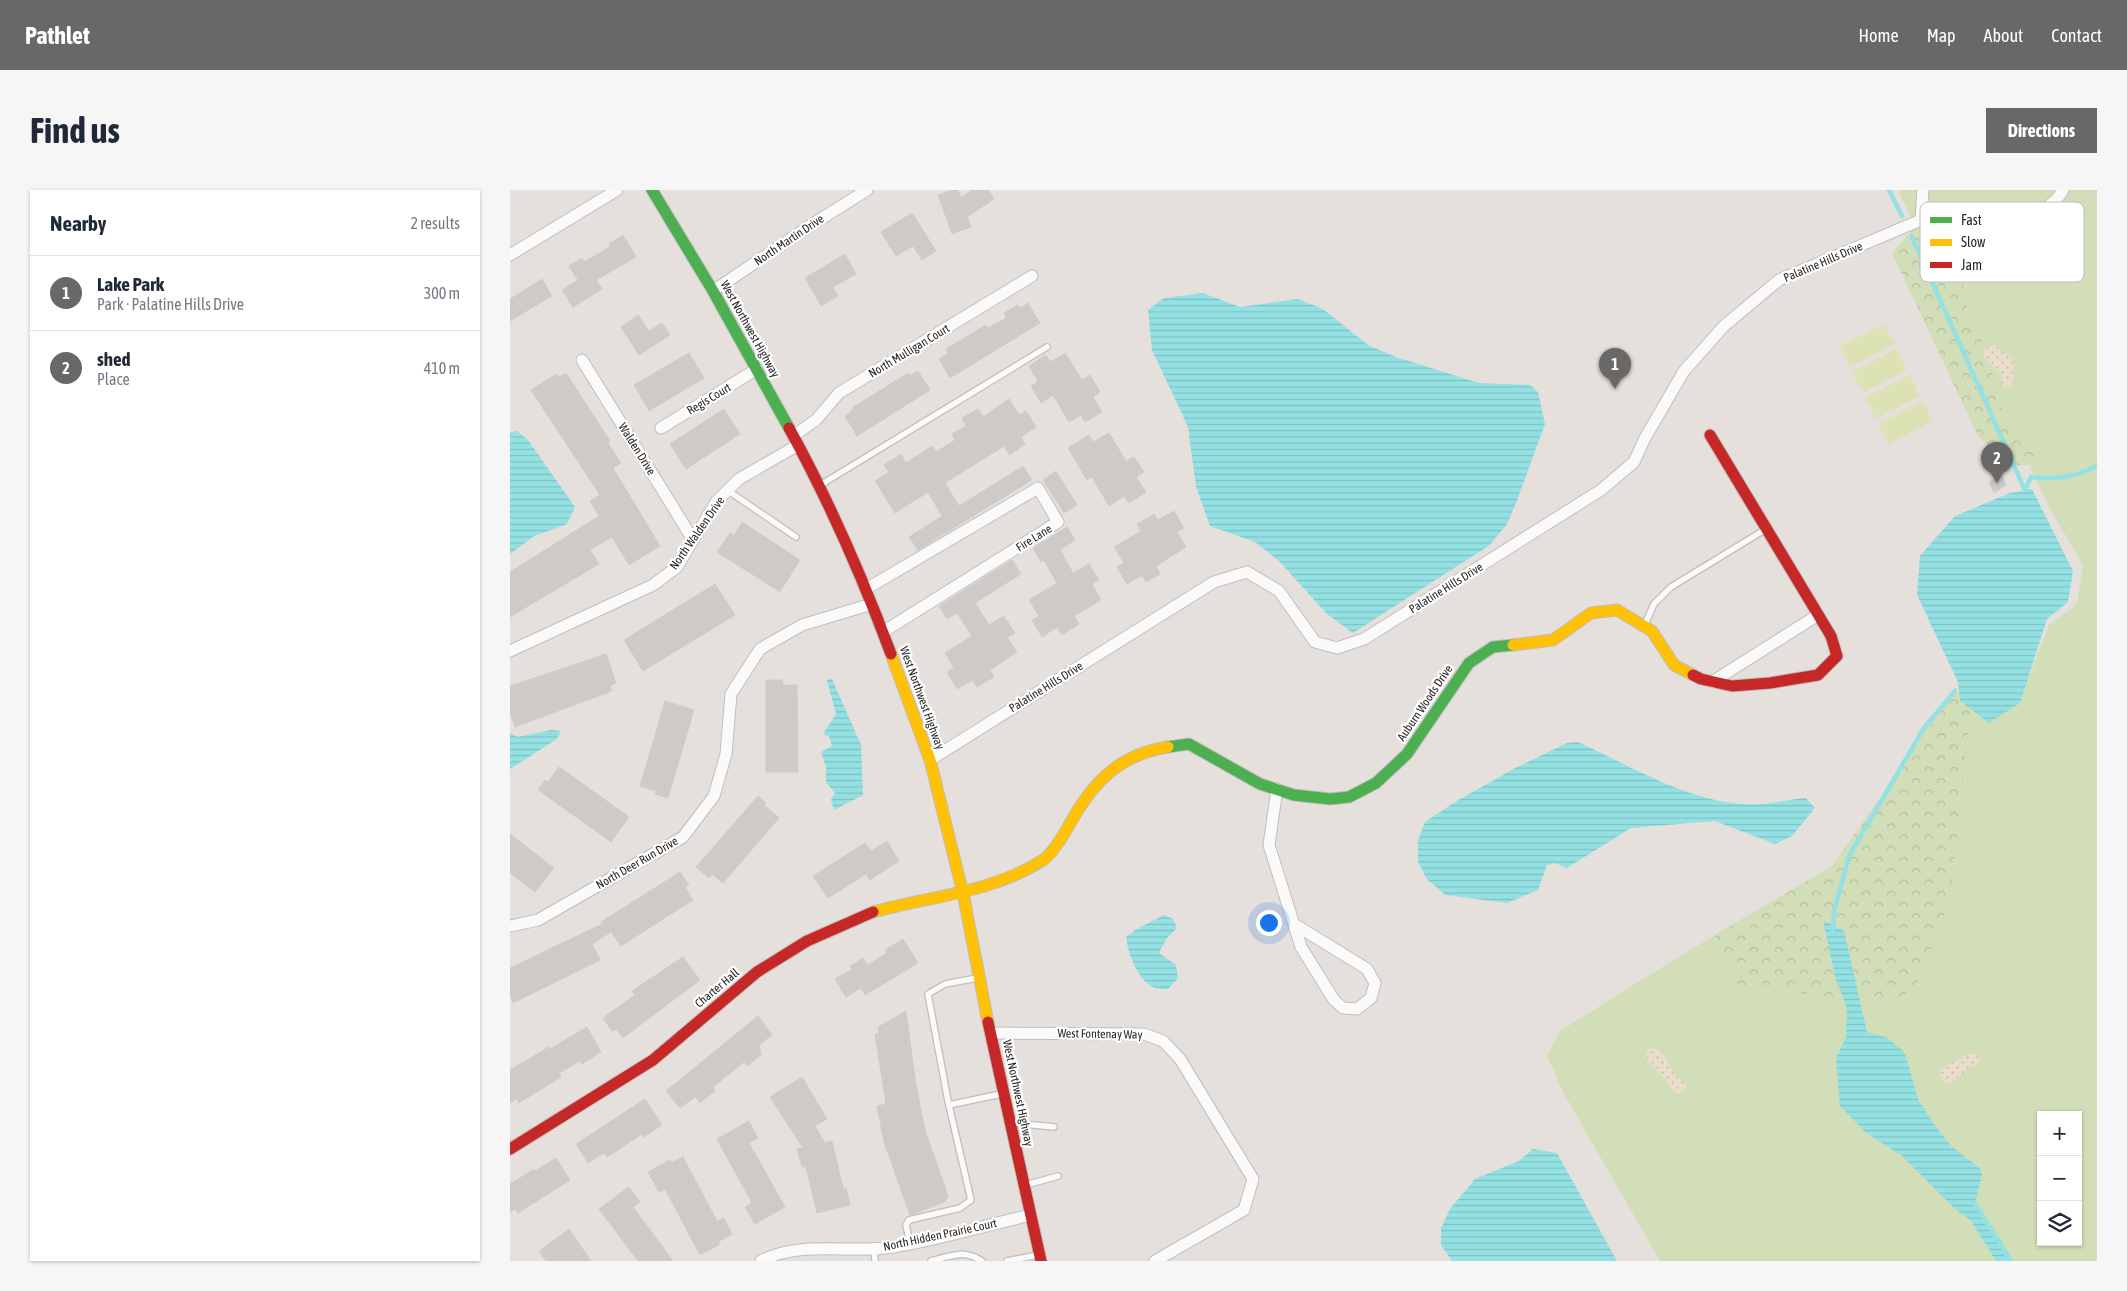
<!DOCTYPE html>
<meta charset="utf-8">
<style>
body{margin:0;font-family:"Asap Condensed",sans-serif;background:#f6f6f7;color:#1f2937}
.controls{position:absolute;right:15px;bottom:15px;display:grid;overflow:hidden;border-radius:0px;box-shadow:0 1px 4px #0004}
.controls button{width:45px;height:45px;display:grid;place-items:center;padding:0;border:0;border-bottom:1px solid #e0e1e3;background:#fff;color:#1f2937;font:25px sans-serif}
.you{position:absolute;left:758px;top:732px;width:18px;height:18px;margin:-12px;border:4px solid #fff;border-radius:50%;background:#1a73e8;box-shadow:0 0 0 8px #1a73e833}
.badge{display:grid;place-items:center;width:32px;height:32px;border-radius:50%;background:#6a6866;color:#fff;font-size:16px;font-weight:700}
.pin{position:absolute;translate:-50% -41px;filter:drop-shadow(0 1px 2px #0008)}
.pin::after{content:'';position:absolute;top:26px;width:18px;height:15px;background:inherit;clip-path:polygon(0 0,100% 0,50% 100%)}
.list{margin:0;padding:0;list-style:none}
h2{display:flex;justify-content:space-between;align-items:center;height:65px;margin:0;padding:0 20px;font-size:21px}
h2 small{font-size:16px;font-weight:400;color:#747a83}
.list li{display:grid;grid-template-columns:32px 1fr auto;gap:15px;align-items:center;box-sizing:border-box;height:75px;padding:0 20px;border-top:1px solid #e0e1e3}
.list b{display:block;font-size:19px;white-space:nowrap}
.list p{margin:0;font-size:16px;white-space:nowrap;color:#747a83}
.list em{font-size:16px;font-style:normal;color:#747a83}
.icon{flex:none;width:28px;height:28px;fill:none;stroke:currentColor;stroke-width:2;stroke-linecap:round;stroke-linejoin:round}
.map{position:relative;flex:none;width:1587px;height:1071px;overflow:hidden;border-radius:0px}
header{display:flex;align-items:center;gap:30px;box-sizing:border-box;height:70px;padding:0 25px;background:#6a6866;color:#fff}
header strong{font-size:24px}
nav{display:flex;gap:28px;margin-inline-start:auto;font-size:18px}
.intro{display:flex;align-items:center;justify-content:space-between;box-sizing:border-box;height:120px;padding:0 30px}
h1{margin:0;font-size:35px}
.button{padding:12px 22px;border-radius:0px;background:#6a6866;color:#fff;font-size:18px;font-weight:700}
main{display:flex;gap:30px;padding:0 30px}
aside{flex:1;background:#fff;border-radius:0px;box-shadow:0 1px 4px #0004}
.map>svg:first-child{display:block}
</style>
<header>
<strong>Pathlet</strong>
<nav><a>Home</a><a>Map</a><a>About</a><a>Contact</a></nav>
</header>
<div class="intro"><h1>Find us</h1><a class="button">Directions</a></div>
<main>
<aside>
<h2>Nearby<small>2 results</small></h2>
<ul class="list">
<li><span class="badge">1</span><div><b>Lake Park</b><p>Park · Palatine Hills Drive</p></div><em>300 m</em></li>
<li><span class="badge">2</span><div><b>shed</b><p>Place</p></div><em>410 m</em></li>
</ul>
</aside>
<div class="map">
<svg width="1587" height="1071" viewBox="0 0 1587 1071">
<defs>
<pattern id="forest-crowns" width="20" height="18" patternUnits="userSpaceOnUse" patternTransform="scale(1.25)"><rect width="20" height="18" fill="#d1deb7"/><path d="M2 6a3 3 0 1 1 6 0M12 15a3 3 0 1 1 6 0" fill="none" stroke="#b3be9d"/></pattern>
<pattern id="sand-dots" width="8" height="8" patternUnits="userSpaceOnUse" patternTransform="scale(1.25)"><rect width="8" height="8" fill="#eaddcb"/><path d="M2 2h.1M6 6h.1" fill="none" stroke="#c9beae" stroke-width="1.8" stroke-linecap="round"/></pattern>
<pattern id="water-rules" width="6" height="5" patternUnits="userSpaceOnUse" patternTransform="scale(1.25)"><rect width="6" height="5" fill="#94e1e3"/><path d="M0 2.5h6" fill="none" stroke="#80c1c3"/></pattern>
</defs>
<rect width="100%" height="100%" fill="#e6e0dc"/>
<path fill="#d1deb7" fill-rule="evenodd" d="M 1388,0 L 1587,0 L 1587,1071 L 1150,1071 L 1053,902 L 1037,866 L 1050,841 L 1165,769 L 1339,666 L 1414,538 L 1445,501 L 1461,512 L 1513,502 L 1539,435 L 1567,414 L 1573,375 L 1539,317 ZM 1531,925 L 1568,925 L 1568,1052 L 1531,1052 Z"/>
<g fill="url(#forest-crowns)">
<path d="M 1411,30 L 1452,41 L 1451,78 L 1456,114 L 1474,157 L 1495,225 L 1531,274 L 1498,276 L 1468,246 L 1382,63 Z"/>
<path d="M 1445,501 L 1461,512 L 1441,706 L 1410,789 L 1387,814 L 1229,796 L 1205,745 L 1322,676 Z"/>
</g>
<g fill="url(#sand-dots)">
<path d="M 1486,155 L 1495,164 L 1500,164 C 1507,175 1505,185 1501,196 L 1493,198 L 1491,185 L 1473,167 L 1476,157 Z"/>
<path d="M 1144,858 L 1152,862 L 1166,886 L 1174,892 L 1176,897 L 1174,902 L 1167,904 C 1160,899 1160,894 1154,888 C 1147,880 1141,877 1135,867 L 1137,859 Z"/>
<path d="M 1462,862 L 1470,867 C 1468,877 1462,875 1456,880 C 1449,886 1446,892 1436,894 C 1430,890 1429,886 1431,879 Z"/>
</g>
<g fill="#dde2b5">
<path d="M 1374,134 L 1385,154 L 1340,177 L 1329,156 Z"/>
<path d="M 1387,159 L 1397,180 L 1353,203 L 1342,182 Z"/>
<path d="M 1400,185 L 1410,206 L 1366,229 L 1355,208 Z"/>
<path d="M 1413,211 L 1423,231 L 1378,254 L 1368,234 Z"/>
</g>
<g fill="url(#water-rules)">
<path d="M 693,103 L 730,117 L 788,109 L 813,119 L 858,155 L 886,167 L 969,193 L 1020,195 L 1028,202 L 1035,234 L 1006,313 L 997,334 L 980,355 L 843,443 L 817,424 L 769,371 L 745,352 L 700,336 L 686,297 L 678,237 L 642,160 L 638,120 L 654,108 Z"/>
<path d="M 7,241 L 18,250 L 65,317 L 57,334 L 24,346 L 0,364 L 0,242 Z"/>
<path d="M 1522,299 L 1563,381 L 1558,412 L 1537,429 L 1510,513 L 1479,533 L 1450,511 L 1448,492 L 1407,405 L 1410,366 L 1445,326 L 1500,303 Z"/>
<path d="M 322,489 L 351,555 L 353,605 L 324,620 L 321,610 L 325,603 L 316,592 L 316,577 L 311,562 L 322,556 L 319,546 L 313,544 L 326,524 L 317,490 Z"/>
<path d="M 41,540 L 51,541 L 47,549 L 0,579 L 0,543 L 8,547 Z"/>
<path d="M 1068,552 C 1119,575 1175,610 1232,614 C 1252,616 1276,610 1296,608 L 1305,618 L 1282,646 L 1265,654 L 1205,631 L 1121,638 L 1057,678 L 1045,673 L 1037,675 L 1028,700 L 997,713 L 935,705 L 916,688 L 908,672 L 908,650 L 915,632 L 945,612 L 1007,577 L 1057,553 Z"/>
<path d="M 654,725 L 663,729 L 667,738 L 656,749 L 649,763 L 666,775 L 668,788 L 658,799 C 654,799 649,799 645,798 C 628,791 618,764 616,747 L 625,740 Z"/>
<path d="M 1313,730 L 1334,741 L 1357,842 L 1378,848 L 1395,863 L 1408,909 L 1425,936 L 1441,956 L 1470,978 L 1472,985 L 1465,1013 L 1501,1071 L 1486,1071 L 1462,1032 L 1442,1016 L 1392,966 L 1355,942 L 1330,916 L 1326,868 L 1336,847 L 1337,818 L 1325,787 Z"/>
<path d="M 1023,959 L 1047,963 L 1107,1071 L 942,1071 L 931,1055 L 931,1038 L 940,1019 L 965,989 L 1009,971 Z"/>
</g>
<g fill="none" stroke-linecap="round" stroke-linejoin="round">
<g stroke="#94e1e3" stroke-width="4.5">
<path d="M 1379,0 L 1392,26"/>
<path d="M 1402,47 L 1515,300"/>
<path d="M 1515,300 L 1521,287 C 1544,290 1567,287 1587,276"/>
<path d="M 1323,741 L 1324,722 L 1339,666 L 1414,538 L 1445,501"/>
<path d="M 1465,1013 L 1501,1071"/>
</g>
</g>
<g fill="#cecac8" stroke="#d0ccc9">
<path d="M 443,0 L 448,0 L 451,8 L 462,0 L 478,0 L 484,9 L 457,27 L 461,37 L 442,44 L 428,5 Z"/>
<path d="M 402,23 L 426,61 L 412,70 L 403,56 L 386,66 L 371,42 Z"/>
<path d="M 113,45 L 126,67 L 86,90 L 92,99 L 63,117 L 52,100 L 68,90 L 59,76 L 72,68 L 74,72 L 100,57 L 99,54 Z"/>
<path d="M 335,64 L 346,84 L 323,97 L 328,106 L 311,116 L 295,88 Z"/>
<path d="M 32,89 L 42,106 L 0,131 L 0,109 Z"/>
<path d="M 518,113 L 530,133 L 440,188 L 429,169 L 438,163 L 436,159 L 476,135 L 478,138 L 496,128 L 494,123 L 508,115 L 510,118 Z"/>
<path d="M 128,125 L 139,141 L 152,133 L 160,145 L 129,165 L 111,137 Z"/>
<path d="M 179,163 L 194,188 L 139,221 L 124,195 Z"/>
<path d="M 555,163 L 572,190 L 580,185 L 590,202 L 583,207 L 592,222 L 575,232 L 571,225 L 559,232 L 543,205 L 531,213 L 521,196 L 528,191 L 519,176 L 536,165 L 540,172 Z"/>
<path d="M 408,181 L 420,200 L 347,246 L 335,226 L 343,220 L 342,218 L 398,183 L 400,186 Z"/>
<path d="M 56,183 L 100,251 L 98,253 L 111,273 L 103,278 L 150,356 L 119,375 L 102,347 L 80,360 L 89,374 L 0,427 L 0,382 L 89,326 L 80,311 L 90,305 L 21,200 L 46,184 L 49,187 Z"/>
<path d="M 499,209 L 509,225 L 516,221 L 526,237 L 511,247 L 515,254 L 500,265 L 494,256 L 435,293 L 449,316 L 513,276 L 522,290 L 408,360 L 399,347 L 432,326 L 418,302 L 385,323 L 365,291 L 379,282 L 374,275 L 391,264 L 396,273 L 422,256 L 426,262 L 445,250 L 442,244 L 456,236 L 452,228 L 468,219 L 473,227 Z"/>
<path d="M 214,219 L 230,244 L 176,279 L 160,254 Z"/>
<path d="M 599,243 L 616,271 L 624,267 L 634,282 L 626,287 L 636,302 L 619,313 L 614,306 L 599,316 L 582,287 L 577,290 L 558,258 L 579,245 L 583,252 Z"/>
<path d="M 546,281 L 567,315 L 554,323 L 533,290 Z"/>
<path d="M 1492,285 L 1496,295 L 1484,303 L 1479,292 Z"/>
<path d="M 664,321 L 674,338 L 667,342 L 676,357 L 646,376 L 650,384 L 636,392 L 632,385 L 617,394 L 607,377 L 614,373 L 604,357 L 631,341 L 627,334 L 644,324 L 648,330 Z"/>
<path d="M 232,332 L 290,370 L 270,402 L 207,362 L 220,343 L 224,346 Z"/>
<path d="M 557,337 L 565,350 L 550,360 L 563,383 L 579,374 L 589,390 L 582,394 L 591,410 L 564,426 L 569,434 L 552,445 L 547,437 L 532,447 L 522,430 L 529,426 L 519,410 L 547,393 L 534,370 L 531,372 L 523,358 Z"/>
<path d="M 502,370 L 511,384 L 465,413 L 479,435 L 494,426 L 505,443 L 497,447 L 507,462 L 480,480 L 484,487 L 467,497 L 463,490 L 447,499 L 437,482 L 444,478 L 435,463 L 462,446 L 447,423 L 437,429 L 429,416 Z"/>
<path d="M 205,394 L 225,425 L 133,481 L 114,450 Z"/>
<path d="M 96,464 L 106,493 L 100,496 L 102,501 L 5,537 L 0,522 L 0,496 Z"/>
<path d="M 256,490 L 272,490 L 273,495 L 287,495 L 288,582 L 256,582 Z"/>
<path d="M 155,511 L 184,520 L 158,608 L 145,604 L 146,601 L 130,596 Z"/>
<path d="M 49,577 L 119,627 L 101,652 L 28,600 L 35,590 L 38,592 Z"/>
<path d="M 248,606 L 256,613 L 254,615 L 269,628 L 213,693 L 202,684 L 199,688 L 186,677 Z"/>
<path d="M 0,644 L 44,678 L 25,702 L 0,683 Z"/>
<path d="M 377,651 L 389,671 L 360,690 L 356,684 L 318,708 L 303,686 L 355,653 L 361,661 Z"/>
<path d="M 170,682 L 179,695 L 175,697 L 183,710 L 111,756 L 101,742 L 82,754 L 90,770 L 3,813 L 0,805 L 0,778 L 92,734 L 91,732 Z"/>
<path d="M 393,749 L 408,773 L 355,805 L 351,798 L 336,807 L 325,789 L 342,779 L 340,776 L 353,768 L 358,775 L 377,763 L 375,760 Z"/>
<path d="M 173,767 L 190,790 L 113,848 L 106,839 L 102,841 L 93,828 L 125,805 L 122,801 Z"/>
<path d="M 396,821 L 406,895 L 415,940 L 438,1006 L 435,1012 L 400,1025 L 374,952 L 367,916 L 376,914 L 365,844 L 369,843 L 368,837 Z"/>
<path d="M 248,826 L 262,845 L 249,855 L 251,865 L 237,876 L 234,872 L 203,897 L 205,901 L 190,913 L 185,907 L 170,918 L 156,901 Z"/>
<path d="M 77,837 L 91,862 L 72,874 L 70,871 L 49,883 L 51,887 L 9,913 L 7,909 L 0,913 L 0,880 L 39,857 L 40,859 Z"/>
<path d="M 292,887 L 317,929 L 305,936 L 315,953 L 322,951 L 333,998 L 336,998 L 340,1015 L 307,1023 L 296,977 L 292,977 L 287,959 L 293,958 L 260,907 Z"/>
<path d="M 135,909 L 152,935 L 134,947 L 132,944 L 97,967 L 94,963 L 78,973 L 66,954 Z"/>
<path d="M 239,931 L 248,948 L 239,953 L 275,1017 L 245,1034 L 235,1017 L 242,1013 L 207,949 Z"/>
<path d="M 173,967 L 207,1031 L 214,1028 L 222,1044 L 208,1052 L 210,1054 L 190,1065 L 155,999 L 149,1002 L 138,982 L 160,970 L 161,973 Z"/>
<path d="M 46,968 L 60,990 L 8,1023 L 5,1019 L 0,1022 L 0,994 L 24,979 L 25,981 Z"/>
<path d="M 119,997 L 130,1012 L 123,1017 L 163,1071 L 128,1071 L 89,1019 Z"/>
<path d="M 59,1039 L 81,1071 L 36,1071 L 29,1061 Z"/>
</g>
<g fill="none" stroke-linecap="round" stroke-linejoin="round">
<g stroke="#c0bebe" stroke-width="8">
<g id="lane">
<path d="M 312,294 L 537,157"/>
<path d="M 217,300 L 286,347"/>
<path d="M 1135,434 L 1144,414 L 1161,397 L 1256,339"/>
<path d="M 439,915 L 491,904"/>
<path d="M 504,933 L 544,937"/>
<path d="M 516,995 L 548,986"/>
<path d="M 400,1053 L 396,1035 L 399,1030 L 450,1018 L 461,1010 L 438,911 L 418,804 L 435,794 L 467,788"/>
<path d="M 364,1059 L 365,1071"/>
<path d="M 421,1071 C 441,1066 453,1059 472,1071"/>
<path d="M 497,1071 L 528,1065"/>
</g>
</g>
<g stroke="#c0bebe" stroke-width="13">
<g id="street">
<path d="M 1413,0 L 1411,30 C 1424,34 1439,40 1453,41 C 1482,43 1539,27 1553,0"/>
<path d="M 0,65 L 107,0"/>
<path d="M 203,101 L 298,37 L 357,0"/>
<path d="M 72,170 L 182,348"/>
<path d="M 151,238 L 247,179"/>
<path d="M 283,246 L 306,230 L 329,203 L 522,86"/>
<path d="M 356,399 L 528,298 L 548,332 L 373,442"/>
<path d="M 0,461 L 143,395 L 167,377 L 206,312 L 229,289 L 288,255"/>
<path d="M 1202,492 L 1308,425"/>
<path d="M 420,570 L 704,392 L 737,382 L 769,401 L 805,452 L 827,458 L 854,449 L 1091,300 L 1124,272 L 1135,248 L 1174,181 L 1214,136 L 1269,90 L 1411,30"/>
<path d="M 767,599 L 759,655 L 791,757 L 824,810 L 833,818 L 847,819 L 861,808 L 865,793 L 857,779 L 784,734"/>
<path d="M 0,736 L 28,730 L 173,647 L 204,606 L 216,564 L 221,504 L 250,459 L 292,435 L 362,414"/>
<path d="M 481,843 L 634,844 L 653,851 L 670,869 L 743,989 L 734,1020 L 645,1071"/>
<path d="M 251,1071 C 289,1050 342,1064 383,1057 C 428,1050 476,1035 521,1025"/>
</g>
</g>
<g stroke="#c0bebe" stroke-width="13">
<g id="fast">
<path d="M 142,0 L 203,101 L 279,238"/>
<path d="M 658,557 L 679,554 L 750,594 L 784,605 L 820,609 L 839,607 L 866,593 L 897,564 L 959,473 L 983,457 L 1003,455"/>
</g>
</g>
<g stroke="#c0bebe" stroke-width="13">
<g id="slow">
<path d="M 1003,455 L 1043,450 L 1081,423 L 1107,420 L 1142,441 L 1164,475 L 1183,485"/>
<path d="M 381,464 L 420,570 L 453,703 L 478,832"/>
<path d="M 363,722 C 420,706 482,703 533,670 C 543,663 556,641 562,630 C 584,591 611,564 658,557"/>
</g>
</g>
<g stroke="#c0bebe" stroke-width="13">
<g id="jam">
<path d="M 279,238 C 319,311 352,386 381,464"/>
<path d="M 1183,485 L 1191,489 L 1222,496 L 1260,493 L 1308,485 L 1327,466 L 1321,446 L 1200,245"/>
<path d="M 478,832 L 531,1071"/>
<path d="M 0,959 L 143,870 L 247,782 L 297,751 L 363,722"/>
</g>
</g>
<use href="#lane" stroke="#fbfafa" stroke-width="5.5"/>
<use href="#street" stroke="#fbfafa" stroke-width="11"/>
<use href="#fast" stroke="#4caf50" stroke-width="11"/>
<use href="#slow" stroke="#ffc107" stroke-width="11"/>
<use href="#jam" stroke="#c62828" stroke-width="11"/>
</g>
<g text-anchor="middle" dominant-baseline="central" stroke-width="4.5" stroke-linejoin="round" paint-order="stroke">
<g font-size="12" fill="#272727" stroke="#fff">
<text transform="translate(279 50) rotate(-34)">North Martin Drive</text>
<text transform="translate(1313 72) rotate(-23)">Palatine Hills Drive</text>
<text transform="translate(240 139) rotate(61)">West Northwest Highway</text>
<text transform="translate(399 161) rotate(-31)">North Mulligan Court</text>
<text transform="translate(199 209) rotate(-31)">Regis Court</text>
<text transform="translate(127 259) rotate(58)">Walden Drive</text>
<text transform="translate(187 343) rotate(-55)">North Walden Drive</text>
<text transform="translate(524 348) rotate(-32)">Fire Lane</text>
<text transform="translate(936 398) rotate(-32)">Palatine Hills Drive</text>
<text transform="translate(536 497) rotate(-32)">Palatine Hills Drive</text>
<text transform="translate(412 508) rotate(70)">West Northwest Highway</text>
<text transform="translate(915 513) rotate(-56)">Auburn Woods Drive</text>
<text transform="translate(127 673) rotate(-30)">North Deer Run Drive</text>
<text transform="translate(207 798) rotate(-40)">Charter Hall</text>
<text transform="translate(590 844) rotate(1)">West Fontenay Way</text>
<text transform="translate(508 903) rotate(78)">West Northwest Highway</text>
<text transform="translate(430 1045) rotate(-12)">North Hidden Prairie Court</text>
</g>
</g>
<rect x="1410" y="12" width="164" height="80" rx="8" fill="#fff" stroke="#bebebe" stroke-width="1"/>
<rect x="1420" y="27" width="22" height="6" fill="#4caf50"/>
<rect x="1420" y="49" width="22" height="7" fill="#ffc107"/>
<rect x="1420" y="72" width="22" height="6" fill="#c62828"/>
<g font-size="14" fill="#272727">
<text x="1451" y="35">Fast</text>
<text x="1451" y="57">Slow</text>
<text x="1451" y="80">Jam</text>
</g>
</svg>
<div class="controls">
<button>+</button>
<button>−</button>
<button><svg class="icon" aria-label="layers" viewBox="0 0 24 24"><path d="M12 4l9 5-9 5-9-5zM3 14l9 5 9-5"/></svg></button>
</div>
<div class="you"></div>
<div class="pin badge" style="left:1105px;top:199px">1</div>
<div class="pin badge" style="left:1487px;top:293px">2</div>
</div>
</main>
